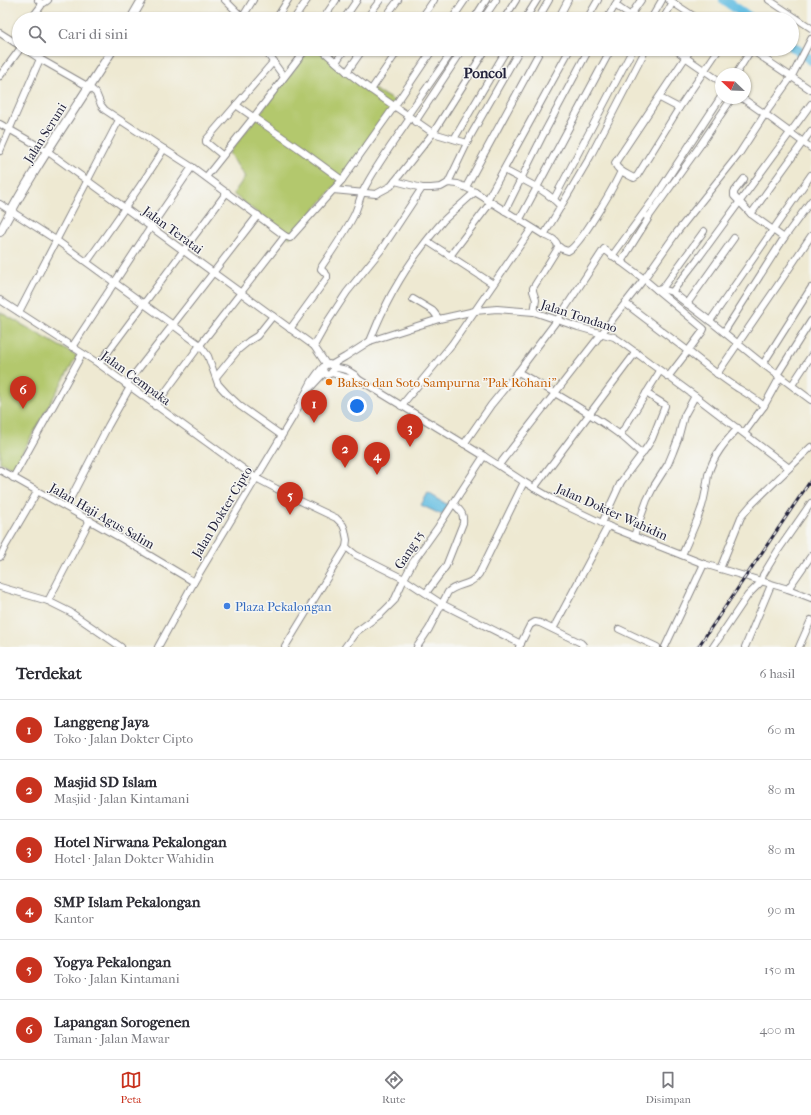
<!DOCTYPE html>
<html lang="id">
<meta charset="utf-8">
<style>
body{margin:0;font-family:"IM FELL French Canon",serif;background:#f2f2f3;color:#2b2b33}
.compass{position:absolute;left:715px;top:68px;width:36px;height:36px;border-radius:50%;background:#fff;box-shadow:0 1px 3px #0004;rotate:293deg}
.you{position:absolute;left:357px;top:406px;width:14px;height:14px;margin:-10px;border:3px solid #fff;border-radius:50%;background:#1a73e8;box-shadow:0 0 0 6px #1a73e833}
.badge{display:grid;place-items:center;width:26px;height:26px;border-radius:50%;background:#c8321e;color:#fff;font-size:13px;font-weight:700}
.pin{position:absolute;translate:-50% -33px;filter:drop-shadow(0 1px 2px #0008)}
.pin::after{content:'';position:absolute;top:21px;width:14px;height:12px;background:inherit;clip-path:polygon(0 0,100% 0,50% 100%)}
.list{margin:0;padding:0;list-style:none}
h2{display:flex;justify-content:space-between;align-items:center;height:52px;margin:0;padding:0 16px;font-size:17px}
h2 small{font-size:13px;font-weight:400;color:#7c7c81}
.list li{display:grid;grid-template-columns:26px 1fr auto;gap:12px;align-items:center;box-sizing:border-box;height:60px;padding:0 16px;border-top:1px solid #e1e1e2}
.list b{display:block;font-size:15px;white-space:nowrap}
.list p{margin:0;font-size:13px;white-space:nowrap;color:#7c7c81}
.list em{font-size:13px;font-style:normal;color:#7c7c81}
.icon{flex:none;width:22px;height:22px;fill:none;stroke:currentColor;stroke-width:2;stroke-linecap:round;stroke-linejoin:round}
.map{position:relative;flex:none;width:811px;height:647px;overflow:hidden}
.search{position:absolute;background:#fff;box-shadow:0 1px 3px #0004;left:12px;right:12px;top:12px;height:44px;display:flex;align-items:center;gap:10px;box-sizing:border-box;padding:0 14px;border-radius:22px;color:#7c7c81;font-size:15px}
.sheet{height:412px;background:#fff}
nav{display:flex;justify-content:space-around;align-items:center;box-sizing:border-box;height:56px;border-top:1px solid #e1e1e2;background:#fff;font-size:11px;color:#7c7c81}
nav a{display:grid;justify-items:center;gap:2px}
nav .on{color:#c8321e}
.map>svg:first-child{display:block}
</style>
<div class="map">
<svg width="811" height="647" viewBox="0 0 811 647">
<rect width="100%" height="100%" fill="#f6f6f2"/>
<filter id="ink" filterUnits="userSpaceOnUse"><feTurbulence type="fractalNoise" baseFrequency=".025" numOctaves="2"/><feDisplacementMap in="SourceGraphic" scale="8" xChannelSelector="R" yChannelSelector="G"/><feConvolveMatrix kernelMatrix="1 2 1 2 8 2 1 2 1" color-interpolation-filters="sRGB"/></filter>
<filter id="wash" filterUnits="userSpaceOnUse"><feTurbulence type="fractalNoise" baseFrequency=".012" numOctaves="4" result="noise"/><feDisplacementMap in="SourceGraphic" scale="16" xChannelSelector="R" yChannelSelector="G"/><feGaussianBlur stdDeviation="0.9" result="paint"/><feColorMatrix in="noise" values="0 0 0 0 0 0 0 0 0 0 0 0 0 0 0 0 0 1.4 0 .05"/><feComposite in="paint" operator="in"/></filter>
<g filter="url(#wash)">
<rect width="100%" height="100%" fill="#eee9d2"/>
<g fill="#b3c86d" stroke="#6a7554">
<path d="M 310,49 L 320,49 L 346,73 L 396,102 L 345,175 L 290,238 L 233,194 L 245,177 L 229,153 Z"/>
<path d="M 0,312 L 77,356 L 13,469 L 0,462 Z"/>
</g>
<path fill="#64bee2" stroke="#43708e" d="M 428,493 L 448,505 L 442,515 L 421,505 Z"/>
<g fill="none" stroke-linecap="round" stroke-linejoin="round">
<g stroke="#64bee2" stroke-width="10">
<path d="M 724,0 L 752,19"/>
<path d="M 792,46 L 811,60"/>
</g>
</g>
</g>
<g filter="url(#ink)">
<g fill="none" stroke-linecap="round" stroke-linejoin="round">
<g stroke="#888686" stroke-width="8">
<g id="minor">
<path d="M 225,0 L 238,13 L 243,19"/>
<path d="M 669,0 L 698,19"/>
<path d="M 769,0 L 811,28"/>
<path d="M 41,4 L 44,3 L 48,0"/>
<path d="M 615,5 L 635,19"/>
<path d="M 242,18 L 253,0"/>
<path d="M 31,19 L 41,6 L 41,3 L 38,0"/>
<path d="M 276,19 L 288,0"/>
<path d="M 294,19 L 307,0"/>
<path d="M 323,19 L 336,0"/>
<path d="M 344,19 L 357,0"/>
<path d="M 366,19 L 380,0"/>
<path d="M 384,19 L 398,0"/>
<path d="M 421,19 L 434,0"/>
<path d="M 452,19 L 465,0"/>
<path d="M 474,19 L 486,0"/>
<path d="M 483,19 L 496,0"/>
<path d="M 504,19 L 516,0"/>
<path d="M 525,19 L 537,0"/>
<path d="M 538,19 L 549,0"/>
<path d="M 558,19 L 568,0"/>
<path d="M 587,19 L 598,0"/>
<path d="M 607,19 L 618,0"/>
<path d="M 628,19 L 641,0"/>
<path d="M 651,19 L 662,0"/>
<path d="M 663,19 L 673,2"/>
<path d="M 0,33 L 19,45"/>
<path d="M 14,42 L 19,35"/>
<path d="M 25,49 L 40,59 L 89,87 L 96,93 L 101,105 L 105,110 L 164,149 L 192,167 L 285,236 L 290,238 L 342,180 L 394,107 L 433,49"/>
<path d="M 264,49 L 284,77"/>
<path d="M 321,49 L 347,72 L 371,90 L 433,133 L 395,181"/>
<path d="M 675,49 L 685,57 L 721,82"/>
<path d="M 691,49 L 615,163 C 617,171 627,174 634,178 L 637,176 L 679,108 L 719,49"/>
<path d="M 750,49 L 811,90"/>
<path d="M 336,62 L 345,49"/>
<path d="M 347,72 L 363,49"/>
<path d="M 736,74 L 751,50"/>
<path d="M 0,76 L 20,49"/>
<path d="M 371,90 L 399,49"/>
<path d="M 660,98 L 679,108"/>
<path d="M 742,98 L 765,114 L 811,148"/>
<path d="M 236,105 L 301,150 L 342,180"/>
<path d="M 407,116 L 454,49"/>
<path d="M 415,122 L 463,49"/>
<path d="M 0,124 L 47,151 L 259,306 L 314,346 L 326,364"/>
<path d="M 454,139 L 507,49"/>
<path d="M 467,143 L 433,133 L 486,49"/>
<path d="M 0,151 L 40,59"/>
<path d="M 222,155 L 206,142 L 206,140 L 274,61"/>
<path d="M 504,170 C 524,181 546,189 561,207"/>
<path d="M 206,177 L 253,118 L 306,49"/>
<path d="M 744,179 L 734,192 L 734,196 L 751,214 L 784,238"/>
<path d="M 448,183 L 471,135 L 520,49"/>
<path d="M 466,187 L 541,49"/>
<path d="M 333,190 L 376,194 L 391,186 L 395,181 L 422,188 L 431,188 L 441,187 L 448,183 L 458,184 L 475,192 L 544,235 C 551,238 558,240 558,248 L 533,288 L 533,291 L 536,300 L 534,312"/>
<path d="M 554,199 L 633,49"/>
<path d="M 487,200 L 570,49"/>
<path d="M 0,204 L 56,240 L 144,304 L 173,325 L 200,345 L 208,356 L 218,384 L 227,394 L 240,406 L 281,435"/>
<path d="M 505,211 L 543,135 L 589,49"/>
<path d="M 751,214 L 811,131"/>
<path d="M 648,218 L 699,147 L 732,98"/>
<path d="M 520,219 L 611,49"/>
<path d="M 544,235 L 590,157 L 646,49"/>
<path d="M 427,241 L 493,284"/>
<path d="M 558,246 L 562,249 L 568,251 C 580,246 615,185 621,171"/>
<path d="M 450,256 L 491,202"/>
<path d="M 612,256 L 656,196 L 721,97"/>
<path d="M 87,262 C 113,225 140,188 164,149"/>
<path d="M 621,262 L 648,219 L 648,218 L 645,215"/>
<path d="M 662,289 L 704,231"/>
<path d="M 657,290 L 704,329 L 703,331 L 688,351 C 703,363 719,376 736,387 C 746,393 755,398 764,406"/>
<path d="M 672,292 L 700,256 L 811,104"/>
<path d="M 413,299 L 433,311 L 439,319"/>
<path d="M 0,300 L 99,364 L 256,478 L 294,498 L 336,518 L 343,525 L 345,530 L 347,540 L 346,547 L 285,647"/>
<path d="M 625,303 L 688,351 L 668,377"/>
<path d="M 687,304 L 734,238"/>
<path d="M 19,312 L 119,120"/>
<path d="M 710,321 L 811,175"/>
<path d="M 290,329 L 327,278 L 327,275 L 321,269 L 322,266 C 333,250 344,234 353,217 C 358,208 359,199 363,191 C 376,165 394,142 410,118"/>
<path d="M 724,332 L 784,238 L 811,201"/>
<path d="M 370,341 C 387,297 412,256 443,221 C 453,211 464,202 475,192"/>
<path d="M 314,346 L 328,321 L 347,292 L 381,250 L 422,188"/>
<path d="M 72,347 L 151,227 L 192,167"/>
<path d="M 99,364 L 227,192"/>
<path d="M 763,364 L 811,288"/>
<path d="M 331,365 L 345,357 L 370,341 L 439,319 L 475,311 L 497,309 L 534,312 L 578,327 L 614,337 L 620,341 L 695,396 L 789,468"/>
<path d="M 333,367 L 333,370 L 330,374 L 327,375 L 323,371 L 324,366 L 329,364 L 333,367 L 347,370 L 355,375 L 358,379 L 484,456 L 524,482 L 558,502 L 608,526 L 704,564 L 788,589 L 811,598"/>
<path d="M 518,372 C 552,391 587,411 619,434 C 627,440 634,447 642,454"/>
<path d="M 332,373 C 340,376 348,379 358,379"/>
<path d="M 717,374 L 778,285 L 811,236"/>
<path d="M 777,375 L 811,321"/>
<path d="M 216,377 L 238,350 L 249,341 L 257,336 L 273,316"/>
<path d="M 126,385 L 258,215"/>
<path d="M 792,385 L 811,356"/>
<path d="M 310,388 L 324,373"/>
<path d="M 155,406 L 200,345 L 285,236"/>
<path d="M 401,406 L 452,344 L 532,228"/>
<path d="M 744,433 L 764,406 L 780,377"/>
<path d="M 620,435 L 660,371"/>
<path d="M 464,444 L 491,405 L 518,372 L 558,319 L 604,249 L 644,279 L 657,290 L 662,289 L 672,292 L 710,321 L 763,364 L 811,400"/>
<path d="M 499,465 L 644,279 L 677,232 L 739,154 L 765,114 L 792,76 L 811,39"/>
<path d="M 0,470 L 124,540 L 194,582"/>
<path d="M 13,478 L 82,354"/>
<path d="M 534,488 L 636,352"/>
<path d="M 66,507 L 108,426 L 130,387"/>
<path d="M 602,523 L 621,482 L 629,471 L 647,447 L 652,439 L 665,406 L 665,405 L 646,393"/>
<path d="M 634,536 L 647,500 L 654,486 L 668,464 L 673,452 L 678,439 L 684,416 L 695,396"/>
<path d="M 346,547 L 356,555 L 404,579 L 442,604 L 521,644"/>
<path d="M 682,555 C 688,541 695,526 700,512 C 705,500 706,488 708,475 C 713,456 725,442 738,428"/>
<path d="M 0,557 L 6,545 L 37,492"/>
<path d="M 720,569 L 741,517 L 751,505 L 811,447"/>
<path d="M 0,587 L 48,601 L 70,612 L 121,647"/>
<path d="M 788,589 L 811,556"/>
<path d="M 426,593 L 446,566 L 463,523 C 464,512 460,511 453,503"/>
<path d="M 48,601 L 90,520"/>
<path d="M 553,629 L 608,526"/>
<path d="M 619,629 L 657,647"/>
<path d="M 158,647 L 194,582 L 293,417 L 312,381 L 317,374 L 322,368"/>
<path d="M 345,647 L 356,632 L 382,613 L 394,601 L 404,579 L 413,562 L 438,527 L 484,456"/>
<path d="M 417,647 L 429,629 L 448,592 C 457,583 470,587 479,574 L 524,482"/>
<path d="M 519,647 L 530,625 L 535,622 L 540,623 L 581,643 L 583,645 L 582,647"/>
<path d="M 665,647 L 704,564"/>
<path d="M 713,647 L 748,595 L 761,582 L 763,575 L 777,552 L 811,503"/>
<path d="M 745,647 L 771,585"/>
<path d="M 799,647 L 811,620"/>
</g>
</g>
<g stroke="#888686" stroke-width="10">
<g id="major">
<path d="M 131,19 L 142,0"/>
<path d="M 0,232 C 33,168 75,110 113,49"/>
</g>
</g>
<use href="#minor" stroke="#fff" stroke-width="6"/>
<use href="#major" stroke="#fff" stroke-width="8"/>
<g stroke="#22223b" stroke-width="3">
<path id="rail" d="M 698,647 L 811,480"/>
</g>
<use href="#rail" stroke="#f6f6f2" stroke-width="1.5" stroke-dasharray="4.5" stroke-linecap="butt"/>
</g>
</g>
<circle fill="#e8710a" stroke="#f6f6f2" stroke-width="1.5" cx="329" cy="382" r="4"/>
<circle fill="#3f7fe0" stroke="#f6f6f2" stroke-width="1.5" cx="227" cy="606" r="4"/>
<g text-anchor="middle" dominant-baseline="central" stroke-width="3" stroke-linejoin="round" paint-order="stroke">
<g font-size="13" fill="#22223b" stroke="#f6f6f2">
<text transform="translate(45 133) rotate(-58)">Jalan Seruni</text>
<text transform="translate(173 230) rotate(36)">Jalan Teratai</text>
<text transform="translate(579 316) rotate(18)">Jalan Tondano</text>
<text transform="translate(136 378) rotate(36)">Jalan Cempaka</text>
<text transform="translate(222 512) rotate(-59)">Jalan Dokter Cipto</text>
<text transform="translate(612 512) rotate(24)">Jalan Dokter Wahidin</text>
<text transform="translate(102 516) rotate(30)">Jalan Haji Agus Salim</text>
<text transform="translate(409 550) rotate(-57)">Gang 15</text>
</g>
<g font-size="13" fill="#c56008" stroke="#f6f6f2" text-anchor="start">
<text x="337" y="382">Bakso dan Soto Sampurna "Pak Rohani"</text>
</g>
<g font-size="13" fill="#366cbe" stroke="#f6f6f2" text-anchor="start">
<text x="235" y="606">Plaza Pekalongan</text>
</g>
<g font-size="15" font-weight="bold" fill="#22223b" stroke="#f6f6f2">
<text x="485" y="73">Poncol</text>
</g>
</g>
</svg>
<svg class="compass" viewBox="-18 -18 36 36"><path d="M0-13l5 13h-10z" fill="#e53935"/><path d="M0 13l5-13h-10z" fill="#7c7c81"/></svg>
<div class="you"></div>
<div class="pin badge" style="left:314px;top:423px">1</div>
<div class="pin badge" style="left:345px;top:468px">2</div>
<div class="pin badge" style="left:410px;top:447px">3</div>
<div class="pin badge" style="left:377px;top:475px">4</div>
<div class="pin badge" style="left:290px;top:515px">5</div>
<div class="pin badge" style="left:23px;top:409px">6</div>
<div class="search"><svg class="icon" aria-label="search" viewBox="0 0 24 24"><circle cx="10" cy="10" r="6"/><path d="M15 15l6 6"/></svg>Cari di sini</div>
</div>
<section class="sheet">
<h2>Terdekat<small>6 hasil</small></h2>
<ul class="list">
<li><span class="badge">1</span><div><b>Langgeng Jaya</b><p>Toko · Jalan Dokter Cipto</p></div><em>60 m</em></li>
<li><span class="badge">2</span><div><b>Masjid SD Islam</b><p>Masjid · Jalan Kintamani</p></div><em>80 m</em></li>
<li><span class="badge">3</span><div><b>Hotel Nirwana Pekalongan</b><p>Hotel · Jalan Dokter Wahidin</p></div><em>80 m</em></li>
<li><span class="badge">4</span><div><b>SMP Islam Pekalongan</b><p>Kantor</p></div><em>90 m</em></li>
<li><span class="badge">5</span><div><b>Yogya Pekalongan</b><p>Toko · Jalan Kintamani</p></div><em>150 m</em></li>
<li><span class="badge">6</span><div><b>Lapangan Sorogenen</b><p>Taman · Jalan Mawar</p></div><em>400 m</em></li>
</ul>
</section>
<nav>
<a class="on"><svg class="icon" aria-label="map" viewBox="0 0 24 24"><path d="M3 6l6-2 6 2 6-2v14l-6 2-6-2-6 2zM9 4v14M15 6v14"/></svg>Peta</a>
<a><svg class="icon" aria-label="directions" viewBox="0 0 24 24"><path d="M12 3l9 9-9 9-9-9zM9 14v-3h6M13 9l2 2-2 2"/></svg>Rute</a>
<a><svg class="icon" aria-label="saved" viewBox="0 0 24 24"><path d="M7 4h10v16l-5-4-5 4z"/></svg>Disimpan</a>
</nav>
